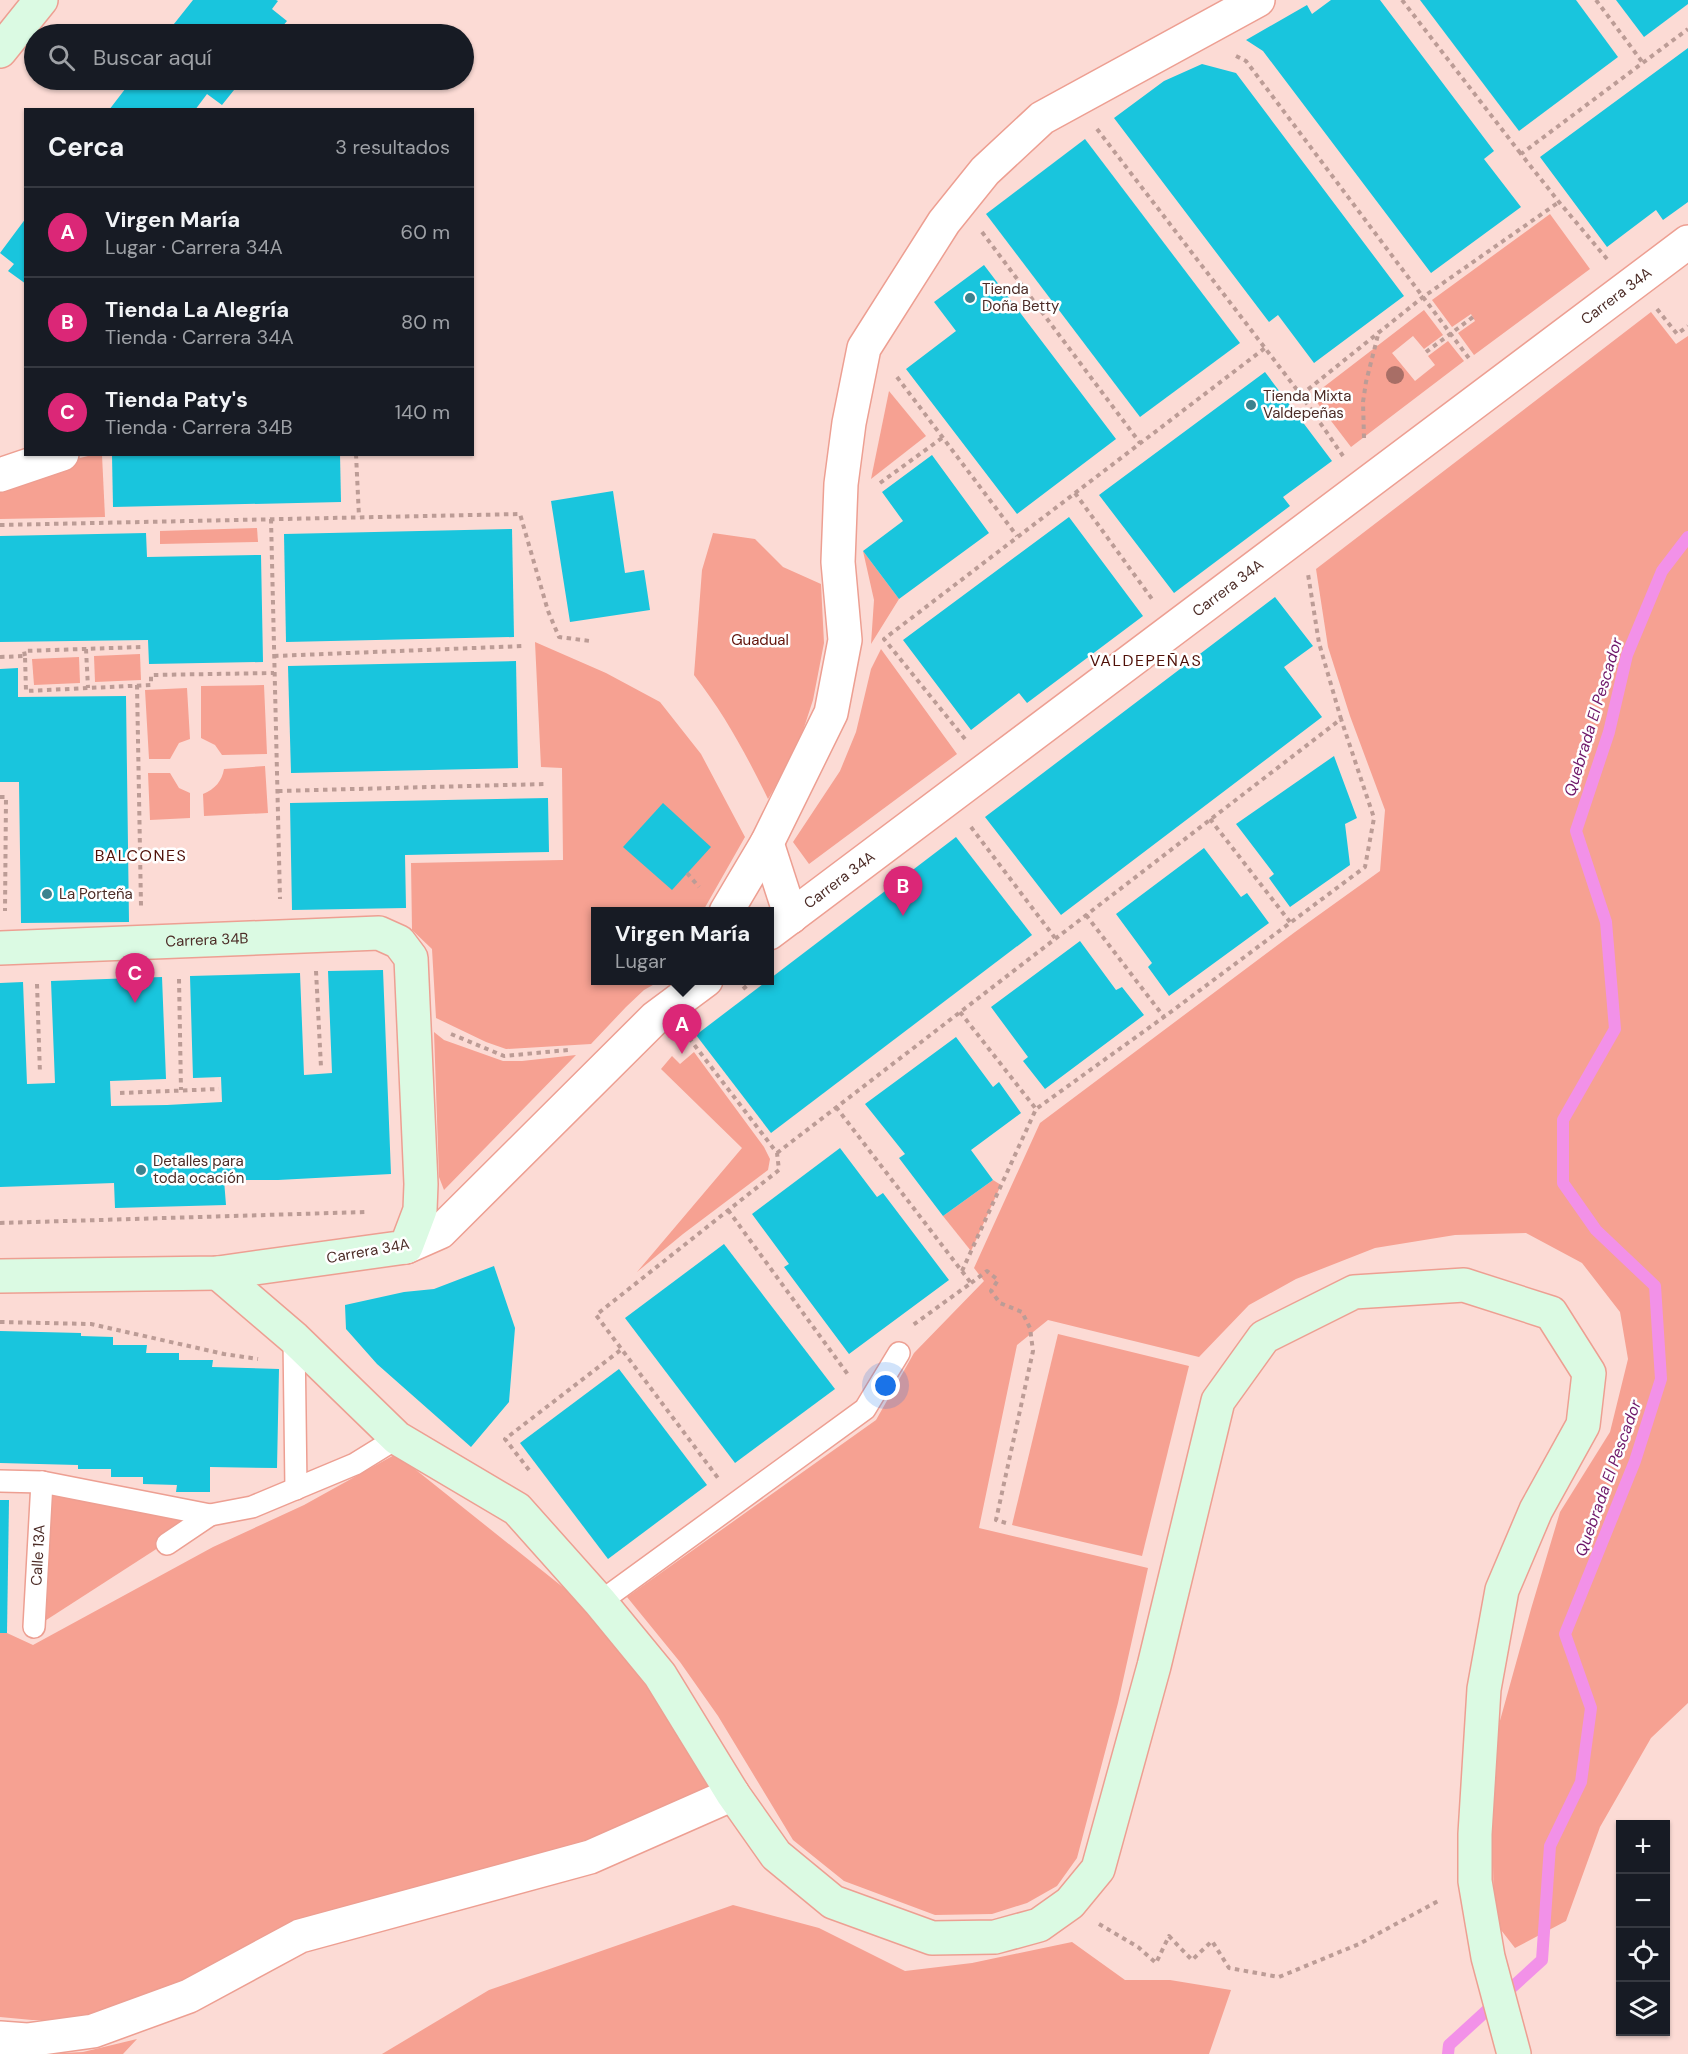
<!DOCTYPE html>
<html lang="es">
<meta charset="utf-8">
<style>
body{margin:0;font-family:"DM Sans",sans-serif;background:#20242c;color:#f1f3f6}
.controls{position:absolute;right:18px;bottom:18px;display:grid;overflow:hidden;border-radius:0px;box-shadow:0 2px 4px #0004}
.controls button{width:54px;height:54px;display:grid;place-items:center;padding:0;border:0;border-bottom:2px solid #363941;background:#171b24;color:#f1f3f6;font:30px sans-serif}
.you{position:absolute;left:886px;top:1386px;width:21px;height:21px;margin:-15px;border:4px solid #fff;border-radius:50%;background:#1a73e8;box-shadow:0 0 0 9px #1a73e833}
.badge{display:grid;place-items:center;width:39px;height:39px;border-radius:50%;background:#db2777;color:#fff;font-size:20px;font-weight:700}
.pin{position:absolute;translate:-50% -50px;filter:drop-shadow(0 2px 3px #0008)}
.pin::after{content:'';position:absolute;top:32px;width:21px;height:18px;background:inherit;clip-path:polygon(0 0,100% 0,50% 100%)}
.popup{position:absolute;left:591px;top:907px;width:183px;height:78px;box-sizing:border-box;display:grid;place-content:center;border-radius:0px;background:#171b24;filter:drop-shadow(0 2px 4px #0005);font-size:20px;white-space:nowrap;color:#9ea1a6}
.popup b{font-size:22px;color:#f1f3f6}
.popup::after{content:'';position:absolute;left:50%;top:100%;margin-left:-12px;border:12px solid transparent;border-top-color:#171b24}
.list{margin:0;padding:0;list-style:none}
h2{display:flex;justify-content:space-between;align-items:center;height:78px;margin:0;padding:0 24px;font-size:26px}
h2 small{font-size:20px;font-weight:400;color:#9ea1a6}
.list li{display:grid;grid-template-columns:39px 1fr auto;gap:18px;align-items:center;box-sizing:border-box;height:90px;padding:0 24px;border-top:2px solid #363941}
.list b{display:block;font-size:22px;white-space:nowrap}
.list p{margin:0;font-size:20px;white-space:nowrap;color:#9ea1a6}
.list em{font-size:20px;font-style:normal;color:#9ea1a6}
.icon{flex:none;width:33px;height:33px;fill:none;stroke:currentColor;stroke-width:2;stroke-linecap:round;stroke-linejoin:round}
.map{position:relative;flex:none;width:1688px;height:2054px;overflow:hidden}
.search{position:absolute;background:#171b24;box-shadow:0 2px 4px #0004;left:24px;top:24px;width:450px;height:66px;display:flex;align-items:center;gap:15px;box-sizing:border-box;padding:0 21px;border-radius:33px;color:#9ea1a6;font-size:22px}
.panel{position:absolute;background:#171b24;box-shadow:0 2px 4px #0004;left:24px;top:108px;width:450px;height:348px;border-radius:0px}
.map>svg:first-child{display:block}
</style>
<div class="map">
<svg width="1688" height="2054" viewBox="0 0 1688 2054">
<rect width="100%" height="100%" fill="#fcdbd5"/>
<g fill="#f6a192">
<path d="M 1550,214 L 1590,269 L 1474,355 L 1458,333 L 1475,321 L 1471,314 L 1452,327 L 1432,300 Z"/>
<path d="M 1424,310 L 1443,335 L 1424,349 L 1413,336 L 1392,353 L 1415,381 L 1435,365 L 1428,356 L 1448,341 L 1464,361 L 1351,447 L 1312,396 Z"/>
<path d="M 1651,312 L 1676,344 L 1688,336 L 1688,1703 L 1651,1738 L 1600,1827 L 1566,1921 L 1515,1948 L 1494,1921 L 1491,1753 L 1531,1609 L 1560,1512 L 1610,1432 L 1628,1359 L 1620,1312 L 1582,1263 L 1526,1233 L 1455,1235 L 1375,1248 L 1296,1279 L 1249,1305 L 1199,1357 L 1048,1320 L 1017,1345 L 979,1528 L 1148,1568 L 1118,1703 L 1077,1858 L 1057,1886 L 1027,1903 L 992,1914 L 935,1915 L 844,1881 L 793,1840 L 718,1716 L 680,1662 L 627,1597 L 876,1420 L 914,1353 L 984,1281 L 974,1268 L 1040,1123 L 1295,932 L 1380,871 L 1385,810 L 1350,716 L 1328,647 L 1316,569 Z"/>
<path d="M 889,391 L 926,436 L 871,479 Z"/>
<path d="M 92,455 L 102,455 L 105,517 L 0,519 L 0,478 Z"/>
<path d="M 257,528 L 258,542 L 160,544 L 160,531 Z"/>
<path d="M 713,533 L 755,539 L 783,567 L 821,584 L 824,643 L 813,700 L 796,752 L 768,799 C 746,754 725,715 694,675 L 702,570 Z"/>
<path d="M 863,551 L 899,599 L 871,644 L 874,600 Z"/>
<path d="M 535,642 L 606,673 L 660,702 L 701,754 L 745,837 L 703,911 L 595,912 L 595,980 L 660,981 L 644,990 L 626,1007 L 591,1044 L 506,1049 L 486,1042 L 436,1018 L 432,949 L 412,930 L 411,863 L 563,860 L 562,768 L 541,767 Z"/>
<path d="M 881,649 L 957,754 L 809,864 L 793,842 L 840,771 L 856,732 L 871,669 Z"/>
<path d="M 140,654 L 141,680 L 95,682 L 94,656 Z"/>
<path d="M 79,657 L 80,683 L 34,685 L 32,659 Z"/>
<path d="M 264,685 L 267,754 L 222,755 L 215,745 L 201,738 L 201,686 Z"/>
<path d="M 187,688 L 190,739 L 179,743 L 170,759 L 149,759 L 145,690 Z"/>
<path d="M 265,766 L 268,813 L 204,816 L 203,794 C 215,789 222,781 224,769 Z"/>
<path d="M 148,773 L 170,773 L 179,788 L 190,793 L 190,818 L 150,820 Z"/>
<path d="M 434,1032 L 444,1040 L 503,1061 L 522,1061 L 576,1055 L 444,1190 L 439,1177 Z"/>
<path d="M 694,1052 L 764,1147 L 770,1159 L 768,1170 L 683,1234 L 637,1272 L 742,1148 L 661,1069 L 672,1056 L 680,1064 Z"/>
<path d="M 993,1180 L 1001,1185 L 971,1251 L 943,1216 Z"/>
<path d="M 1058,1334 L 1189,1366 L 1142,1556 L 1012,1525 Z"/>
<path d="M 396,1454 L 579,1600 L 683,1733 L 709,1788 L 583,1841 L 391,1897 L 186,1988 L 81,2020 L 32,2020 L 0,2017 L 0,1633 L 7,1633 L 33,1645 L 213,1547 L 304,1505 Z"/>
<path d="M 44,1484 L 206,1517 L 37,1626 Z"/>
<path d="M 733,1905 L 819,1928 L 905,1971 L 972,1963 L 1072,1942 L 1125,1980 L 1170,1980 L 1231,1990 L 1209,2054 L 382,2054 L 489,1990 Z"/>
<path d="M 137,2039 L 123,2054 L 43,2054 L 83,2052 Z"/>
</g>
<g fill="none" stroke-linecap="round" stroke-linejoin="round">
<path stroke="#f291e8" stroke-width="12" d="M 1448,2054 L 1449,2045 L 1542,1960 L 1550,1846 L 1581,1782 L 1591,1708 L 1565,1634 L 1635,1461 L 1661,1379 L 1655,1286 L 1596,1230 L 1563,1183 L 1563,1120 L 1615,1029 L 1606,922 L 1576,831 L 1609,732 L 1627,655 L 1662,571 L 1688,537"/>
</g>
<g fill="#19c5dd">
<path d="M 193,0 L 276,0 L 278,1 L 272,9 L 287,21 L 276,34 L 166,34 Z"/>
<path d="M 1331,0 L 1380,0 L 1494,151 L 1484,159 L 1521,207 L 1431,273 L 1263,51 L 1246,40 L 1307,5 L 1312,14 Z"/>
<path d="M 1420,0 L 1576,0 L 1618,57 L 1519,131 Z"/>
<path d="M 1616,0 L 1688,0 L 1688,4 L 1644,37 Z"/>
<path d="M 1688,48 L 1688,202 L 1663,220 L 1656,210 L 1607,247 L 1540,157 Z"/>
<path d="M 1202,64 L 1236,73 L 1404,296 L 1314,363 L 1278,315 L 1269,322 L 1114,118 L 1164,81 Z"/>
<path d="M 132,80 L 242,80 L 222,105 L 207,94 L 195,110 L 109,110 Z"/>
<path d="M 1085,139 L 1240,343 L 1140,417 L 986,214 Z"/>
<path d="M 26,218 L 26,284 L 8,271 L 14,264 L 0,253 Z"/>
<path d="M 984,265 L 1116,439 L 1017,514 L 906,369 L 956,331 L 934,302 Z"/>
<path d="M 1265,372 L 1332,461 L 1283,497 L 1290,506 L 1174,593 L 1099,495 Z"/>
<path d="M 142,454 L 340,454 L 341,502 L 113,507 L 112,455 Z"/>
<path d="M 932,455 L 989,533 L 899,599 L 863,551 L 903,521 L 882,492 Z"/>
<path d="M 613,491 L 625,573 L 644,570 L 650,610 L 570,622 L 551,501 Z"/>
<path d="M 1069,517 L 1143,616 L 1027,703 L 1019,693 L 971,730 L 903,640 Z"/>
<path d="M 512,529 L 514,637 L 286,642 L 284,534 Z"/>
<path d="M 146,533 L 147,557 L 261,555 L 263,662 L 149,664 L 148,640 L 0,642 L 0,536 Z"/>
<path d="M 1275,597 L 1313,646 L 1284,667 L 1322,717 L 1061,915 L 985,817 Z"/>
<path d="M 516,661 L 518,768 L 291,773 L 288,666 Z"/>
<path d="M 18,668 L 18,697 L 126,696 L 129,922 L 21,923 L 19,782 L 0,782 L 0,669 Z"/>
<path d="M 1334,756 L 1357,818 L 1345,824 L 1350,865 L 1290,907 L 1269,878 L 1274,874 L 1236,824 Z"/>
<path d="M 548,798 L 549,852 L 405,855 L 406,908 L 292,910 L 290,803 Z"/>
<path d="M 663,803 L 711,847 L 672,890 L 623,847 Z"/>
<path d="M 956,837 L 1032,935 L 771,1133 L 696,1035 Z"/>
<path d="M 1204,848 L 1241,897 L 1247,893 L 1269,923 L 1169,996 L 1148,967 L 1152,963 L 1116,914 Z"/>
<path d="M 1080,941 L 1116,990 L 1122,987 L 1144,1015 L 1045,1089 L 1023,1061 L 1028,1057 L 991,1007 Z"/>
<path d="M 383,970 L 391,1174 L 278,1180 L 224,1180 L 226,1205 L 115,1208 L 114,1183 L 0,1187 L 0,983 L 23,982 L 27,1084 L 55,1083 L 51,981 L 162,977 L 166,1079 L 110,1081 L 111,1106 L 167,1105 L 222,1102 L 221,1077 L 193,1078 L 190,976 L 300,973 L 304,1075 L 332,1073 L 328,971 Z"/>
<path d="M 956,1037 L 993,1087 L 999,1082 L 1021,1113 L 971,1150 L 993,1180 L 943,1216 L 899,1158 L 905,1154 L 865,1104 Z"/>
<path d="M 840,1148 L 877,1197 L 883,1193 L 949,1280 L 849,1354 L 784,1267 L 789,1264 L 752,1214 Z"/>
<path d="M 724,1244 L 835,1389 L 735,1463 L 625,1318 Z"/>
<path d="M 494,1266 L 515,1328 L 509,1402 L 471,1447 L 377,1364 L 346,1329 L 345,1305 L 404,1292 L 434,1289 Z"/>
<path d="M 0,1331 L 81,1333 L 81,1336 L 113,1337 L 113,1345 L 147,1345 L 146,1353 L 179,1353 L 179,1360 L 213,1360 L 212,1367 L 279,1369 L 277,1468 L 210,1467 L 210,1492 L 176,1492 L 177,1485 L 143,1484 L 143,1477 L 111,1477 L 111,1469 L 78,1469 L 78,1465 L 0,1463 Z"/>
<path d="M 619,1369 L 707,1485 L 608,1559 L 520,1443 Z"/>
<path d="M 0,1500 L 9,1500 L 7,1633 L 0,1633 Z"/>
</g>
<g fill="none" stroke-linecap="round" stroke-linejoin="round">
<g stroke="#ed9f92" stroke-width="24">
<g id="lane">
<path d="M 294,1338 L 296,1489"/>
<path d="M 0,1481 L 42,1482 L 210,1515 L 252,1507 L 355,1464 L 397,1438"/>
<path d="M 167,1544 L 210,1515"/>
<path d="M 600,1602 L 865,1409 L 899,1353"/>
<path id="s1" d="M 34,1627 L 42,1482"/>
</g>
</g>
<g stroke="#ed9f92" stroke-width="36">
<g id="street">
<path d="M 0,475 L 62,454"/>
<path d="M 767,843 L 791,917"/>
<path d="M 726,912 L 767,843 L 831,713 L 845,640 L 838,562 L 841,484 L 849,423 L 864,348 L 944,222 L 985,171 L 1042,118 L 1258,0"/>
<path id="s2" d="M 769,933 L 1688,242"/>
<path d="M 406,1247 L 440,1232 L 655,1018 L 706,980"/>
<path d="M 0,2038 L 27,2040 L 93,2031 L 189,1996 L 300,1936 L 590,1857 L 733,1794"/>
</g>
</g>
<g stroke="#ed9f92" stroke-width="36">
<g id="secondary">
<path d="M 0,51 L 41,0"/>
<path id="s3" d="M 0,948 L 379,933 L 399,942 L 411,958 L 421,1184 L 420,1210 L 406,1247 L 218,1273 L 0,1276"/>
<path d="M 218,1273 L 294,1338 L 397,1438 L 517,1509 L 600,1602 L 660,1675 L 733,1794 L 776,1855 L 833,1902 L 932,1938 L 995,1937 L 1039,1925 L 1070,1903 L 1098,1869 L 1154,1666 L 1218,1401 L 1264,1337 L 1354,1292 L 1464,1285 L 1551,1313 L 1589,1373 L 1583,1425 L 1536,1510 L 1502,1590 L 1484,1689 L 1475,1834 L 1475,1881 L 1488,1957 L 1514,2054"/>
</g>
</g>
<g stroke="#bc9c96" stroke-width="4" stroke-dasharray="4.5 4.5" stroke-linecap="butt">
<path d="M 1402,0 L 1521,154"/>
<path d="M 1596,0 L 1643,63"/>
<path d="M 1236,56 L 1246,61 L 1471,361"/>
<path d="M 1097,129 L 1301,395 L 1343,456"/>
<path d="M 982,232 L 1140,443"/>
<path d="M 1607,259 L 1559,202 L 1521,154 L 1688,29"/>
<path d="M 1657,309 L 1677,334 L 1688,326"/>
<path d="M 1426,352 L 1473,317"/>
<path d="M 897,377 L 1017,536"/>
<path d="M 1301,395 L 1423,297 L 1559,202"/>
<path d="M 1364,438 L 1363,402 L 1366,382 L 1379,331"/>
<path d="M 356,454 L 359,517"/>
<path d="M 880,483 L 942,438"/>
<path d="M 1075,493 L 1152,599"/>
<path d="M 271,519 L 280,899"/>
<path d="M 0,525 L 520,514 L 548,611 L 559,637 L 590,641"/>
<path d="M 86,649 L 88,688"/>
<path d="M 25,656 L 24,651 L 142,647"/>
<path d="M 274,656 L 524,646"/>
<path d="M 0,657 L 25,656 L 26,691 L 151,685 L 151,675 L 274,673"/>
<path d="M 137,685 L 141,906"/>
<path d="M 965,739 L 884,639 L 1265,348"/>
<path d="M 278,791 L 545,784"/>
<path d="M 0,797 L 6,797 L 5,911"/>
<path d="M 1210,819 L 1290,922"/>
<path d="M 971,827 L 1055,938"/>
<path d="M 687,873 L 699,887"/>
<path d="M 1086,915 L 1164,1017"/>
<path d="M 316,971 L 321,1067"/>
<path d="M 179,979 L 181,1090"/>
<path d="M 37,984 L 40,1074"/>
<path d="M 743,989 L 754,980"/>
<path d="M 960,1012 L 1036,1109"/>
<path d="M 451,1034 L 504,1056 L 568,1050"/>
<path d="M 689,1038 L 777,1153 L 779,1170 L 596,1315 L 718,1478"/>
<path d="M 120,1093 L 219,1089"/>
<path d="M 836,1107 L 971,1283 L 913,1325"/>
<path d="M 777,1153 L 1341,719 L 1319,643 L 1308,574"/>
<path d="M 728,1210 L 849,1376"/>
<path d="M 0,1223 L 365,1212"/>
<path d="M 962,1271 L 1036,1109 L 1164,1017 L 1365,867 L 1374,818 L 1341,719"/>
<path d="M 971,1283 L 987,1271 L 998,1280 L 991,1291 L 1000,1303 L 1022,1312 L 1030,1328 L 1033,1351 L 996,1520 L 1006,1523"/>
<path d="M 0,1322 L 91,1324 L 224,1354 L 258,1359"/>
<path d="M 529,1470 L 505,1439 L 622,1349"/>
<path d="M 1099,1924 L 1138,1947 L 1156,1963 L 1169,1936 L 1192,1960 L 1212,1941 L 1229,1968 L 1279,1977 L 1359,1944 L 1440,1900"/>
</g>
<use href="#lane" stroke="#fff" stroke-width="21"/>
<use href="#street" stroke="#fff" stroke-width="33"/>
<use href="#secondary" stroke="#dbfae3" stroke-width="33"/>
</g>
<circle fill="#a86e66" cx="1395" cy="375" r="9"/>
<g fill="#3c828e" stroke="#fff" stroke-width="2">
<circle cx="970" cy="298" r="6"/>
<circle cx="1251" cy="405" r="6"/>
<circle cx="47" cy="894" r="6"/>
<circle cx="141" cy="1170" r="6"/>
</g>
<g text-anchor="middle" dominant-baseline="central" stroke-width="5" stroke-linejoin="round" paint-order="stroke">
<g font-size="15" fill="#4c2c27" stroke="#fff" text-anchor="start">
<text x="982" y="289">Tienda<tspan x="982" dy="17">Doña Betty</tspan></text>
<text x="1263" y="396">Tienda Mixta<tspan x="1263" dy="17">Valdepeñas</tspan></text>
<text x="59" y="894">La Porteña</text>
<text x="153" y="1161">Detalles para<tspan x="153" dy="17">toda ocación</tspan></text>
</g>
<g font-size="15" fill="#4c2c27" stroke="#fff">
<text stroke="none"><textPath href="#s2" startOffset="1060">Carrera 34A</textPath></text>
<text stroke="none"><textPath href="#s2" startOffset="574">Carrera 34A</textPath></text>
<text stroke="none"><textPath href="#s2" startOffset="88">Carrera 34A</textPath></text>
<text stroke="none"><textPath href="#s3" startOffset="207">Carrera 34B</textPath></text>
<text transform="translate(368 1251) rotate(-10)">Carrera 34A</text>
<text stroke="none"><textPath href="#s1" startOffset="72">Calle 13A</textPath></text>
</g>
<g font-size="15" fill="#63140b" stroke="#fff">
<text x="760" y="640">Guadual</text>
</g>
<g font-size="16" letter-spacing="1.5" fill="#501109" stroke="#fff">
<text x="1146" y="660">VALDEPEÑAS</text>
<text x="141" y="855">BALCONES</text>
</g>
<g font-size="16" font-style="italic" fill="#6e1769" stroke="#fff">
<text transform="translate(1593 717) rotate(-73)">Quebrada El Pescador</text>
<text transform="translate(1608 1478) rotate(-70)">Quebrada El Pescador</text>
</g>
</g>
</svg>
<div class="controls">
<button>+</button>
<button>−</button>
<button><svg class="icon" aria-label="locate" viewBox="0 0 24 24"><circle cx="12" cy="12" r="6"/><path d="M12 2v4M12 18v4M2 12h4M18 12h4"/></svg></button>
<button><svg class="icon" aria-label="layers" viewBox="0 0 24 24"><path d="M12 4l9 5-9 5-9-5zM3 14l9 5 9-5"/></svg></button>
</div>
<div class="you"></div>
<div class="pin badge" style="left:682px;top:1054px">A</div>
<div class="popup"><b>Virgen María</b>Lugar</div>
<div class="pin badge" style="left:903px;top:916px">B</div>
<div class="pin badge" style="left:135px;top:1003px">C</div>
<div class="search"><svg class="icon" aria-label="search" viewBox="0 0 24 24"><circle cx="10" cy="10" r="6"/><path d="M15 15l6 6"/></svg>Buscar aquí</div>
<section class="panel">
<h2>Cerca<small>3 resultados</small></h2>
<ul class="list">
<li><span class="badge">A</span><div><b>Virgen María</b><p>Lugar · Carrera 34A</p></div><em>60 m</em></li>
<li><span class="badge">B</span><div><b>Tienda La Alegría</b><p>Tienda · Carrera 34A</p></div><em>80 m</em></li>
<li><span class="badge">C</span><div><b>Tienda Paty's</b><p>Tienda · Carrera 34B</p></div><em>140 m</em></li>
</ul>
</section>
</div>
